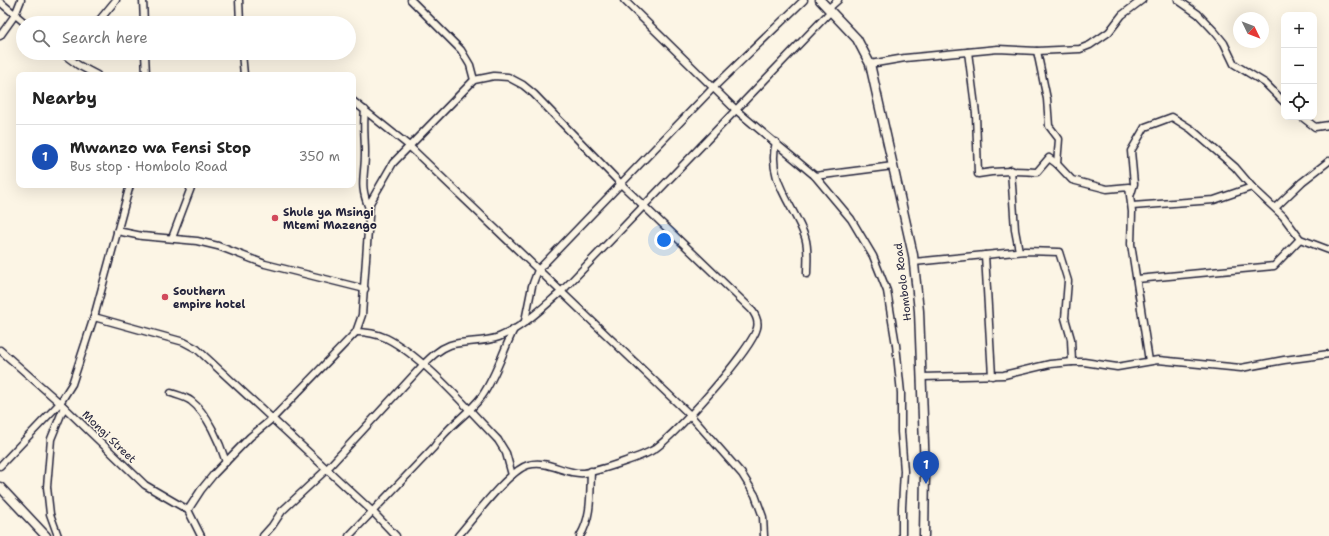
<!DOCTYPE html>
<meta charset="utf-8">
<style>
body{margin:0;font-family:"Shantell Sans",sans-serif;background:#f2f2f2;color:#222}
.controls{position:absolute;right:12px;top:12px;display:grid;overflow:hidden;border-radius:8px;box-shadow:0 4px 16px #0002}
.controls button{width:36px;height:36px;display:grid;place-items:center;padding:0;border:0;border-bottom:1px solid #e0e0e0;background:#fff;color:#222;font:20px sans-serif}
.compass{position:absolute;left:1233px;top:12px;width:36px;height:36px;border-radius:50%;background:#fff;box-shadow:0 4px 16px #0002;rotate:133deg}
.you{position:absolute;left:664px;top:240px;width:14px;height:14px;margin:-10px;border:3px solid #fff;border-radius:50%;background:#1a73e8;box-shadow:0 0 0 6px #1a73e833}
.badge{display:grid;place-items:center;width:26px;height:26px;border-radius:50%;background:#d1495b;color:#fff;font-size:13px;font-weight:700}
.pin{position:absolute;translate:-50% -33px;filter:drop-shadow(0 1px 2px #0008)}
.pin::after{content:'';position:absolute;top:21px;width:14px;height:12px;background:inherit;clip-path:polygon(0 0,100% 0,50% 100%)}
.list{margin:0;padding:0;list-style:none}
h2{display:flex;justify-content:space-between;align-items:center;height:52px;margin:0;padding:0 16px;font-size:17px}
h2 small{font-size:13px;font-weight:400;color:#767676}
.list li{display:grid;grid-template-columns:26px 1fr auto;gap:12px;align-items:center;box-sizing:border-box;height:64px;padding:0 16px;border-top:1px solid #e0e0e0}
.list b{display:block;font-size:15px;white-space:nowrap}
.list p{margin:0;font-size:13px;white-space:nowrap;color:#767676}
.list em{font-size:13px;font-style:normal;color:#767676}
.icon{flex:none;width:22px;height:22px;fill:none;stroke:currentColor;stroke-width:2;stroke-linecap:round;stroke-linejoin:round}
.map{position:relative;flex:none;width:1329px;height:536px;overflow:hidden}
.search{position:absolute;background:#fff;box-shadow:0 4px 16px #0002;left:16px;top:16px;width:340px;height:44px;display:flex;align-items:center;gap:10px;box-sizing:border-box;padding:0 14px;border-radius:22px;color:#767676;font-size:15px}
.panel{position:absolute;background:#fff;box-shadow:0 4px 16px #0002;left:16px;top:72px;width:340px;height:116px;border-radius:8px}
.map>svg:first-child{display:block}
</style>
<div class="map">
<svg width="1329" height="536" viewBox="0 0 1329 536">
<rect width="100%" height="100%" fill="#fcf5e5"/>
<filter id="ink" filterUnits="userSpaceOnUse"><feTurbulence type="fractalNoise" baseFrequency=".025" numOctaves="2"/><feDisplacementMap in="SourceGraphic" scale="8" xChannelSelector="R" yChannelSelector="G"/><feConvolveMatrix kernelMatrix="1 2 1 2 8 2 1 2 1" color-interpolation-filters="sRGB"/></filter>
<g filter="url(#ink)">
<g fill="none" stroke-linecap="round" stroke-linejoin="round">
<g stroke="#22223b" stroke-width="9">
<g id="minor">
<path d="M 143,0 L 144,23"/>
<path d="M 239,0 L 240,23"/>
<path d="M 411,0 L 461,50 L 470,65 L 474,80"/>
<path d="M 624,0 L 736,110 L 815,176 L 851,219 L 873,256 L 887,291 L 896,345 L 901,393 L 901,432 L 904,471 L 902,507 L 902,536"/>
<path d="M 1178,0 L 1198,14 L 1215,32 L 1224,43 L 1234,64 L 1265,83 L 1284,102"/>
<path d="M 0,2 L 25,23"/>
<path d="M 829,8 L 838,0"/>
<path d="M 97,23 L 116,0"/>
<path d="M 0,36 L 15,15 L 21,0"/>
<path d="M 1037,51 L 1047,99 L 1049,126 L 1059,139 L 1057,164"/>
<path d="M 968,52 L 976,114 L 978,174 C 998,170 1016,171 1037,172 L 1049,158 L 1057,164 L 1072,180 L 1107,189 L 1129,187 L 1132,212 L 1131,244 L 1149,361"/>
<path d="M 62,53 L 78,65 L 97,75"/>
<path d="M 145,53 L 146,75"/>
<path d="M 242,53 L 244,75"/>
<path d="M 870,64 L 905,58 L 998,49 L 1037,51 L 1080,49 L 1090,45 L 1109,32 L 1122,15 L 1142,0"/>
<path d="M 353,101 L 408,145 L 690,415 L 742,474 L 755,495 L 763,517 L 764,536"/>
<path d="M 365,110 C 363,125 365,138 365,153 C 365,177 359,185 369,208"/>
<path d="M 1302,117 L 1315,127 L 1329,125"/>
<path d="M 776,142 C 766,180 794,205 805,237 C 809,249 807,261 807,274"/>
<path d="M 1011,170 L 1015,230 L 1019,251"/>
<path d="M 815,176 L 893,166"/>
<path d="M 1131,194 L 1134,184 L 1131,151 L 1145,127 L 1172,117 L 1191,129 L 1235,167 L 1252,187 L 1283,216 L 1300,239 L 1329,250"/>
<path d="M 1132,206 L 1214,200 L 1252,187"/>
<path d="M 1275,208 L 1302,182 L 1329,161"/>
<path d="M 117,231 L 142,236 L 197,241 L 218,246 L 265,264 L 365,289"/>
<path d="M 172,238 L 192,185"/>
<path d="M 985,255 L 992,376"/>
<path d="M 914,262 L 1025,251 L 1059,252 L 1068,281 L 1065,318 L 1071,339 L 1072,362"/>
<path d="M 1137,279 L 1274,266 L 1300,239"/>
<path d="M 94,317 L 184,342 L 197,349 L 373,512 L 396,536"/>
<path d="M 525,321 L 532,286 L 538,270 L 713,88 L 804,0"/>
<path d="M 356,332 C 367,332 377,334 386,338 C 424,357 468,409 498,440 L 506,453 L 512,475"/>
<path d="M 0,350 L 60,403 L 145,485 L 188,510 L 201,536"/>
<path d="M 922,377 L 1004,375 L 1050,364 L 1072,362 L 1084,362 L 1117,367 L 1158,360 L 1241,368 L 1284,360 L 1329,354"/>
<path d="M 171,393 C 177,395 186,397 191,401 C 207,413 220,443 226,462"/>
<path d="M 0,466 L 60,403 L 72,384 L 94,317 L 130,185"/>
<path d="M 188,510 L 201,490 L 214,474 L 250,437 L 273,418 L 356,332 L 362,315 L 370,203 L 393,163 L 474,80 L 494,76 L 508,77 L 523,85 L 534,94 L 621,184 L 751,309 C 755,314 759,321 757,328 C 752,349 671,441 651,451 C 640,457 596,472 584,473 C 565,475 548,459 528,465 C 508,471 473,519 458,536"/>
<path d="M 58,536 L 50,514 L 47,487 L 51,439 L 64,407"/>
<path d="M 263,536 L 272,526 L 282,511 L 327,469 L 423,365 C 431,357 439,349 450,345 C 466,340 483,343 499,337 C 522,328 542,308 561,292 L 831,11"/>
<path d="M 349,536 L 434,447 C 447,426 468,415 482,396 C 496,376 503,351 514,329"/>
<path d="M 580,536 C 592,517 590,493 591,471"/>
</g>
</g>
<g stroke="#22223b" stroke-width="11">
<g id="tertiary">
<path d="M 820,0 L 857,39 L 870,64 L 913,255 L 919,311 L 925,471 L 924,536"/>
<path d="M 0,487 L 46,536"/>
</g>
</g>
<use href="#minor" stroke="#fcf5e5" stroke-width="6"/>
<use href="#tertiary" stroke="#fcf5e5" stroke-width="8"/>
</g>
</g>
<g fill="#d1495b" stroke="#fcf5e5" stroke-width="1.5">
<circle cx="275" cy="218" r="4"/>
<circle cx="165" cy="297" r="4"/>
</g>
<g text-anchor="middle" dominant-baseline="central" stroke-width="3" stroke-linejoin="round" paint-order="stroke">
<g font-size="11" font-weight="bold" fill="#22223b" stroke="#fcf5e5" text-anchor="start">
<text x="283" y="212">Shule ya Msingi<tspan x="283" dy="13">Mtemi Mazengo</tspan></text>
<text x="173" y="291">Southern<tspan x="173" dy="13">empire hotel</tspan></text>
</g>
<g font-size="11" fill="#22223b" stroke="#fcf5e5">
<text transform="translate(903 282) rotate(-97)">Hombolo Road</text>
<text transform="translate(109 437) rotate(44)">Mongi Street</text>
</g>
</g>
</svg>
<div class="controls">
<button>+</button>
<button>−</button>
<button><svg class="icon" aria-label="locate" viewBox="0 0 24 24"><circle cx="12" cy="12" r="6"/><path d="M12 2v4M12 18v4M2 12h4M18 12h4"/></svg></button>
</div>
<svg class="compass" viewBox="-18 -18 36 36"><path d="M0-13l5 13h-10z" fill="#e53935"/><path d="M0 13l5-13h-10z" fill="#767676"/></svg>
<div class="you"></div>
<div class="pin badge" style="left:926px;top:484px;background:#1a4fb4">1</div>
<div class="search"><svg class="icon" aria-label="search" viewBox="0 0 24 24"><circle cx="10" cy="10" r="6"/><path d="M15 15l6 6"/></svg>Search here</div>
<section class="panel">
<h2>Nearby<small></small></h2>
<ul class="list">
<li><span class="badge" style="background:#1a4fb4">1</span><div><b>Mwanzo wa Fensi Stop</b><p>Bus stop · Hombolo Road</p></div><em>350 m</em></li>
</ul>
</section>
</div>
